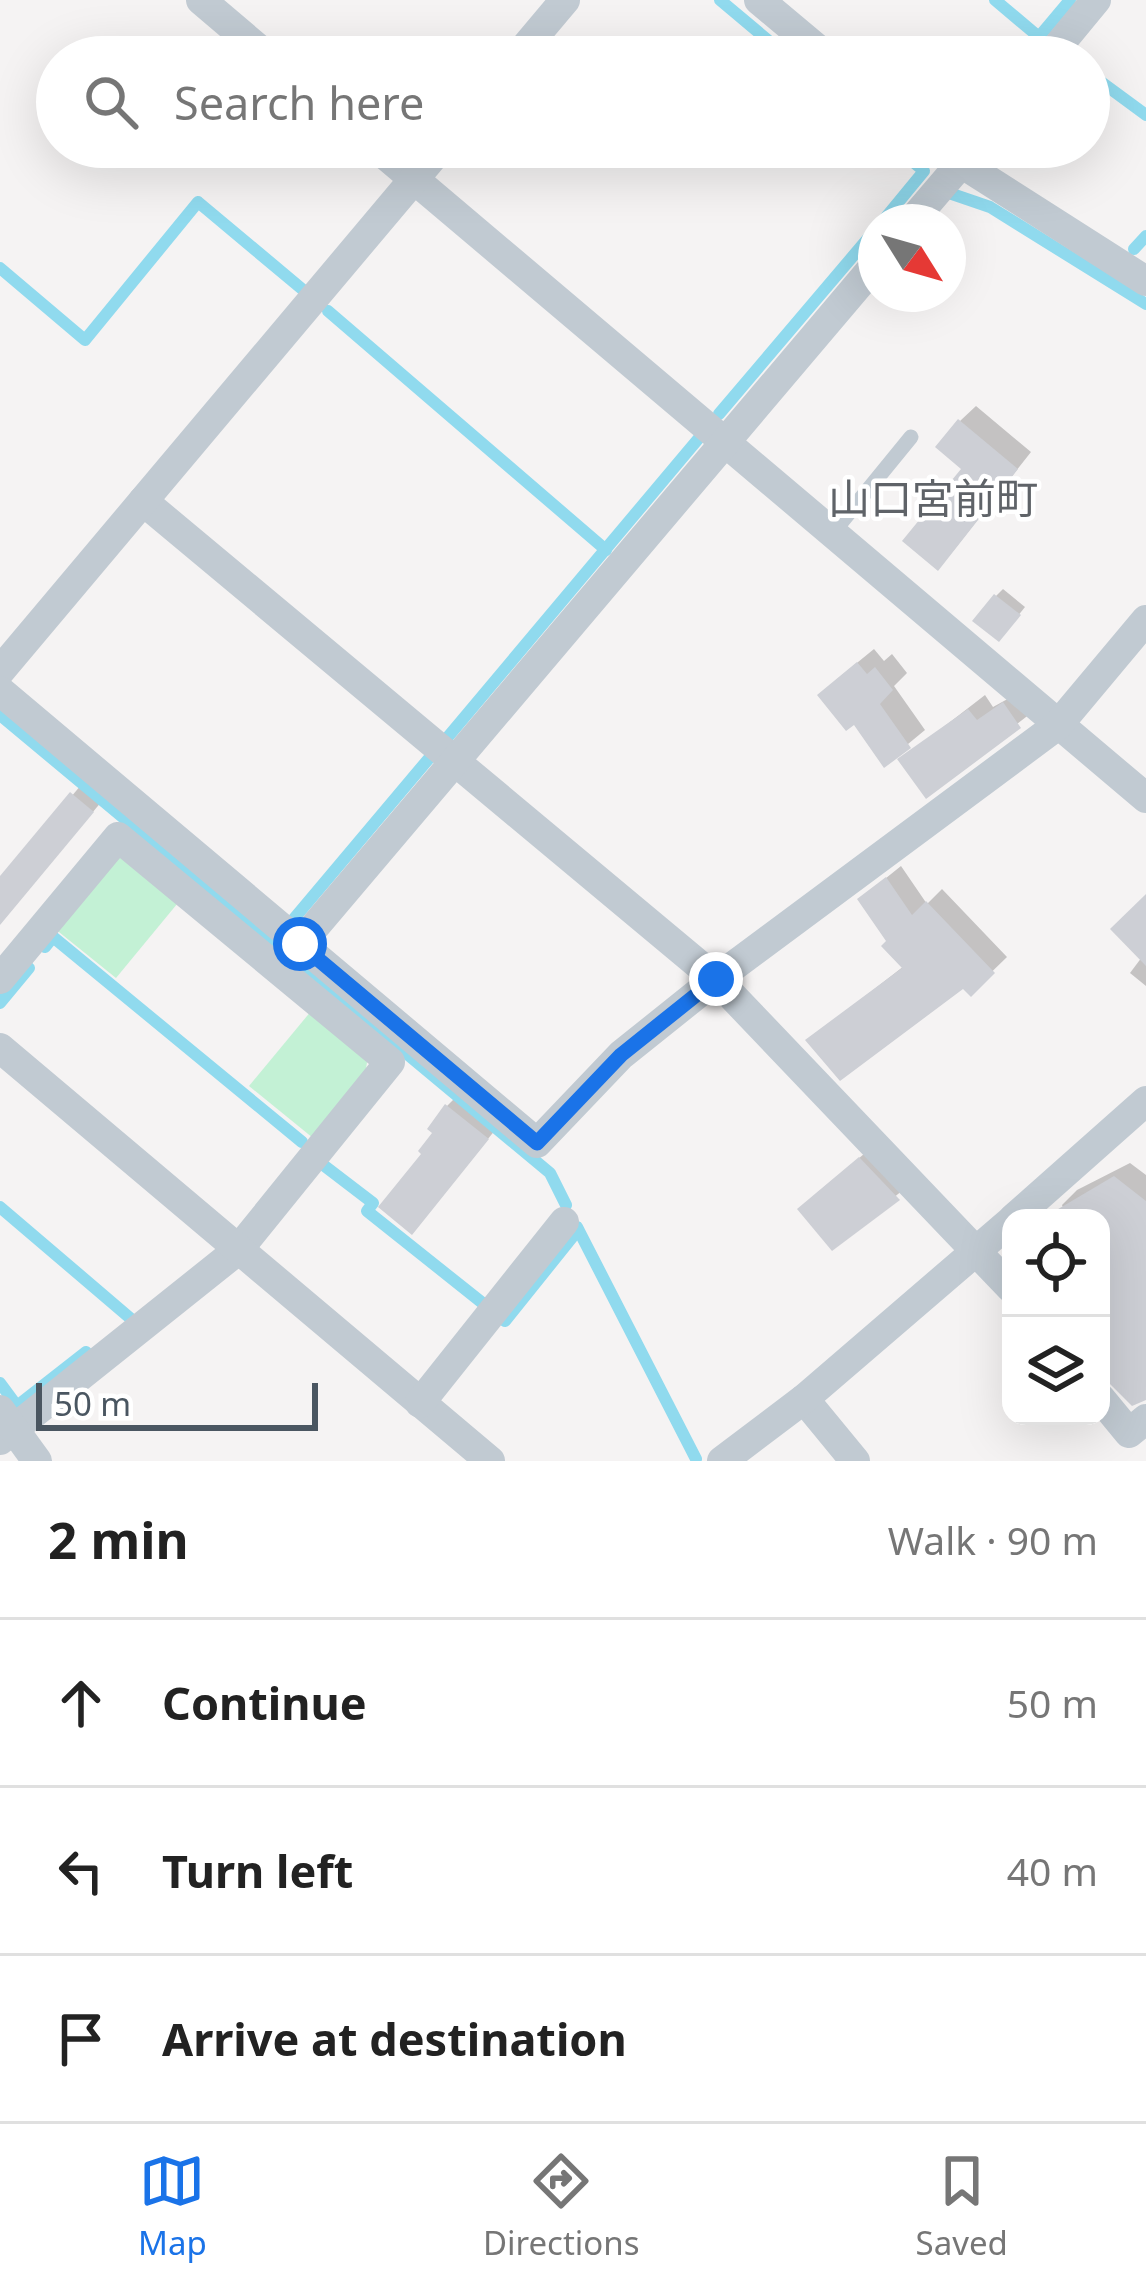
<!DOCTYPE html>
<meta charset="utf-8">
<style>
body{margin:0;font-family:"Noto Sans","Noto Sans JP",sans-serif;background:#f6f6f6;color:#222}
.controls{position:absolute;right:36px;bottom:36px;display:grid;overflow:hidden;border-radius:24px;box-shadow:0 12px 48px #0002}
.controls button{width:108px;height:108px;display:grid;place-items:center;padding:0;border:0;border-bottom:3px solid #e0e0e0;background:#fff;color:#222;font:60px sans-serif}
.compass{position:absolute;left:858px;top:204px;width:108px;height:108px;border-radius:50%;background:#fff;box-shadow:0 12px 48px #0002;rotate:127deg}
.scale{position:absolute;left:36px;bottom:30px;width:282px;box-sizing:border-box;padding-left:12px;border:6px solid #4a5661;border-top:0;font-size:33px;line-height:42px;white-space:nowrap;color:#4a5661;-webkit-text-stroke:9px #fff;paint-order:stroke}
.stop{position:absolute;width:36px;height:36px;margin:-27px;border:9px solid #1a73e8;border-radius:50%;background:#fff}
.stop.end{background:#1a73e8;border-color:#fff;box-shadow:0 3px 12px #0008}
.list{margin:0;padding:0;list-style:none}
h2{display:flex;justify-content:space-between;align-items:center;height:156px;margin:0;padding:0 48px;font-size:51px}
h2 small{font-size:39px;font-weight:400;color:#767676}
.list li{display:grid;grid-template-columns:78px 1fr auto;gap:36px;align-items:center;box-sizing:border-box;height:168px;padding:0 48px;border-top:3px solid #e0e0e0}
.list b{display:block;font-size:45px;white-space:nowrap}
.list em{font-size:39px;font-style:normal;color:#767676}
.icon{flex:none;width:66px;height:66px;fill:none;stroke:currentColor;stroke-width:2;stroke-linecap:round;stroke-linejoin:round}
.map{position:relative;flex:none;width:1146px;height:1461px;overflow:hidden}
.search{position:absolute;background:#fff;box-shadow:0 12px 48px #0002;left:36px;right:36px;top:36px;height:132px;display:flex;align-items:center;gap:30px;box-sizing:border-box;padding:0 42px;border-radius:66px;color:#767676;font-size:45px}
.sheet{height:660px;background:#fff}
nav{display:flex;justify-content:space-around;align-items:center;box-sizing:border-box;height:168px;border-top:3px solid #e0e0e0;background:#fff;font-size:33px;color:#767676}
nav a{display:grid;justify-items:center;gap:6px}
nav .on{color:#1a73e8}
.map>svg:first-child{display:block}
</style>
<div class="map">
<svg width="1146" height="1461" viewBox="0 0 1146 1461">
<rect width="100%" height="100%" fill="#f5f3f3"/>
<g fill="#c3f1d5">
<path d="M 115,854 L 182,898 L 116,978 L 54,928 Z"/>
<path d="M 312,1010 L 368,1056 L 365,1075 L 313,1138 L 249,1086 Z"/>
</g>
<g fill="#0003">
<path d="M 976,406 L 1031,452 L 953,551 L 965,469 L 960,421 Z"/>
<path d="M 1003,589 L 1025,607 L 1006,631 L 996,596 Z"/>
<path d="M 874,649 L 884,661 L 892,654 L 907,673 L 894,686 L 925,730 L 885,763 L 836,680 Z"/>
<path d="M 1022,691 L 1035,710 L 926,795 L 901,760 L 985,695 L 993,707 Z"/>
<path d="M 87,778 L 107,795 L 0,924 L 0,881 Z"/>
<path d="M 901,866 L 927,904 L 942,889 L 1007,957 L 971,992 L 963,985 L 809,1040 L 904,966 L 860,899 Z"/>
<path d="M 1146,898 L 1146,986 L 1130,973 L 1142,957 Z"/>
<path d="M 461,1092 L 500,1124 L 425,1217 L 425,1153 L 447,1106 Z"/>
<path d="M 876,1144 L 913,1182 L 832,1247 L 817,1193 Z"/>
<path d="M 1130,1163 L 1146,1175 L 1146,1398 L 1101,1368 L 1101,1218 L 1067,1218 L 1062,1205 L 1077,1190 Z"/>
</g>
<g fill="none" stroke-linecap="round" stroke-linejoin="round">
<g stroke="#90daee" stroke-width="12">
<path d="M 720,0 L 788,57"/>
<path d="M 995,0 L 1039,37"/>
<path d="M 1022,57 L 1070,0"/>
<path d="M 1089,73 L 1146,115"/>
<path d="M 952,194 L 990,207 L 1146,304"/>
<path d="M 882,222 L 924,171 L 895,147"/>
<path d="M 1134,249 L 1146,236"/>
<path d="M 0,268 L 85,340 L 198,202 L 302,289"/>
<path d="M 328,311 L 606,550"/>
<path d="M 719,414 L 876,229"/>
<path d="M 0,715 L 550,1173 L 566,1205"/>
<path d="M 447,738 L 699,438"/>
<path d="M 292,921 L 431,756"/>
<path d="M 45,947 L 53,937 L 302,1142"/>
<path d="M 0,1003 L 29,968"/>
<path d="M 322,1164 L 373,1203 L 367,1211 L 485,1305"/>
<path d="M 0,1207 L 130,1318"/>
<path d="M 577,1227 L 696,1459"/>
<path d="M 505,1321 L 578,1230"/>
<path d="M 0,1383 L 17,1406 L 86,1352"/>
</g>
</g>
<g fill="#cdcfd5">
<path d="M 958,419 L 1018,469 L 938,571 L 902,541 L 961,469 L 935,447 Z"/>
<path d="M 994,594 L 1021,615 L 999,642 L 972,621 Z"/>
<path d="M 857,662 L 867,674 L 875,667 L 893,690 L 880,704 L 911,748 L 884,768 L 854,725 L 846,731 L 817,695 Z"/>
<path d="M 1003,702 L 1021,728 L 926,799 L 897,759 L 968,709 L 977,720 Z"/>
<path d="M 70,792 L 94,812 L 0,925 L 0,876 Z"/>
<path d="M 886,877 L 912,915 L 926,901 L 995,973 L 971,997 L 963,989 L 840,1081 L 805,1040 L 902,968 L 881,946 L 886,941 L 857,899 Z"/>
<path d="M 1146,894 L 1146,966 L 1110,929 Z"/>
<path d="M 445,1104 L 489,1139 L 412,1235 L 378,1207 L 421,1154 L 418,1151 L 432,1133 L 427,1129 Z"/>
<path d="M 859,1157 L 900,1200 L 832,1251 L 797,1209 Z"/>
<path d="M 1114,1176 L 1146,1201 L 1146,1400 L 1132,1406 L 1101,1375 L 1101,1218 L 1043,1218 Z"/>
</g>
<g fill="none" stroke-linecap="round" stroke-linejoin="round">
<path stroke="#c1cad2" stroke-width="15" d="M 831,535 L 911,437"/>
<g stroke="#c1cad2" stroke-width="30">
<path d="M 201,0 L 268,57"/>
<path d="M 759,0 L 827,57"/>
<path d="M 517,57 L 565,0"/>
<path d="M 1049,57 L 1096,0"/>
<path d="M 376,147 L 1146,798"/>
<path d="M 936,147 L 1146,281"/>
<path d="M 911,222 L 975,147"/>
<path d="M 143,501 L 716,979 L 1011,1288"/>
<path d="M 0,671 L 441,147"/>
<path d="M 0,691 L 537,1143 L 621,1055 L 716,979 L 1058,725 L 1146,620"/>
<path d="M 300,944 L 876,264"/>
<path d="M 0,979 L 118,837 L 390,1062 L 238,1250 L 0,1440"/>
<path d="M 0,1048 L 490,1461"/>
<path d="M 1014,1218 L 1146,1101"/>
<path d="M 804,1399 L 855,1461"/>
<path d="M 1101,1399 L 1129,1433 L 1146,1419"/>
<path d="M 420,1403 L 564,1222"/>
<path d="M 0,1410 L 37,1461"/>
<path d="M 722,1461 L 804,1399 L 1011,1221"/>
</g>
</g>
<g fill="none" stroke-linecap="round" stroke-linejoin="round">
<path stroke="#1a73e8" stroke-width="15" d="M 300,944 L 537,1143 L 621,1055 L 716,979"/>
</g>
<g text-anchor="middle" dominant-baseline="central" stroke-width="9" stroke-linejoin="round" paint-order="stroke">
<g font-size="42" fill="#5f6368" stroke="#fff">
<text x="933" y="497">山口宮前町</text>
</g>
</g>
</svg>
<div class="controls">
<button><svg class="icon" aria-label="locate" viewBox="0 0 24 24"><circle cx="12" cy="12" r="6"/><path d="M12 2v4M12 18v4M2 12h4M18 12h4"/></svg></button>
<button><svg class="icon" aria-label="layers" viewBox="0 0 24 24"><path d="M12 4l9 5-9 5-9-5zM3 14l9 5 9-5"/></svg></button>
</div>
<svg class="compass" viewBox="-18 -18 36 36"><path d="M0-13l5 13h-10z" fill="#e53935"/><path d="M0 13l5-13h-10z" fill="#767676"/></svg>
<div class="scale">50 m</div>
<div class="stop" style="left:300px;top:944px"></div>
<div class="stop end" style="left:716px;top:979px"></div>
<div class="search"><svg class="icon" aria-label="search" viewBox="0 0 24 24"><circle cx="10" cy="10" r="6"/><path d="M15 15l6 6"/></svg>Search here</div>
</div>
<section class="sheet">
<h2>2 min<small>Walk · 90 m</small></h2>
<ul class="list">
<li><svg class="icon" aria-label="ahead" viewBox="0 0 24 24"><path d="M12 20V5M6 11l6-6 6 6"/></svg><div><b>Continue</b></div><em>50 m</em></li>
<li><svg class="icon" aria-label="left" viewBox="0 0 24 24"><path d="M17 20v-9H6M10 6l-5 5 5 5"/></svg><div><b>Turn left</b></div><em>40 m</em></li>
<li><svg class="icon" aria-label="arrive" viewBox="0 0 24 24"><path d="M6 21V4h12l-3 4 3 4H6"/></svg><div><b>Arrive at destination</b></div></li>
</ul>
</section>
<nav>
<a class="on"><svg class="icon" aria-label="map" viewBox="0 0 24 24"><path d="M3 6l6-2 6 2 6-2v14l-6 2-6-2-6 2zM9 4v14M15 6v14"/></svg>Map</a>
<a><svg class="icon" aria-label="directions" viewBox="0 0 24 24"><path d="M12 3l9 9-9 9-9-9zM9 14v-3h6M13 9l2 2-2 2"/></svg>Directions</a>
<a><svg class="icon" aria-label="saved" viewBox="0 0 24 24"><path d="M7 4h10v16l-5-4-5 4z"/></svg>Saved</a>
</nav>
